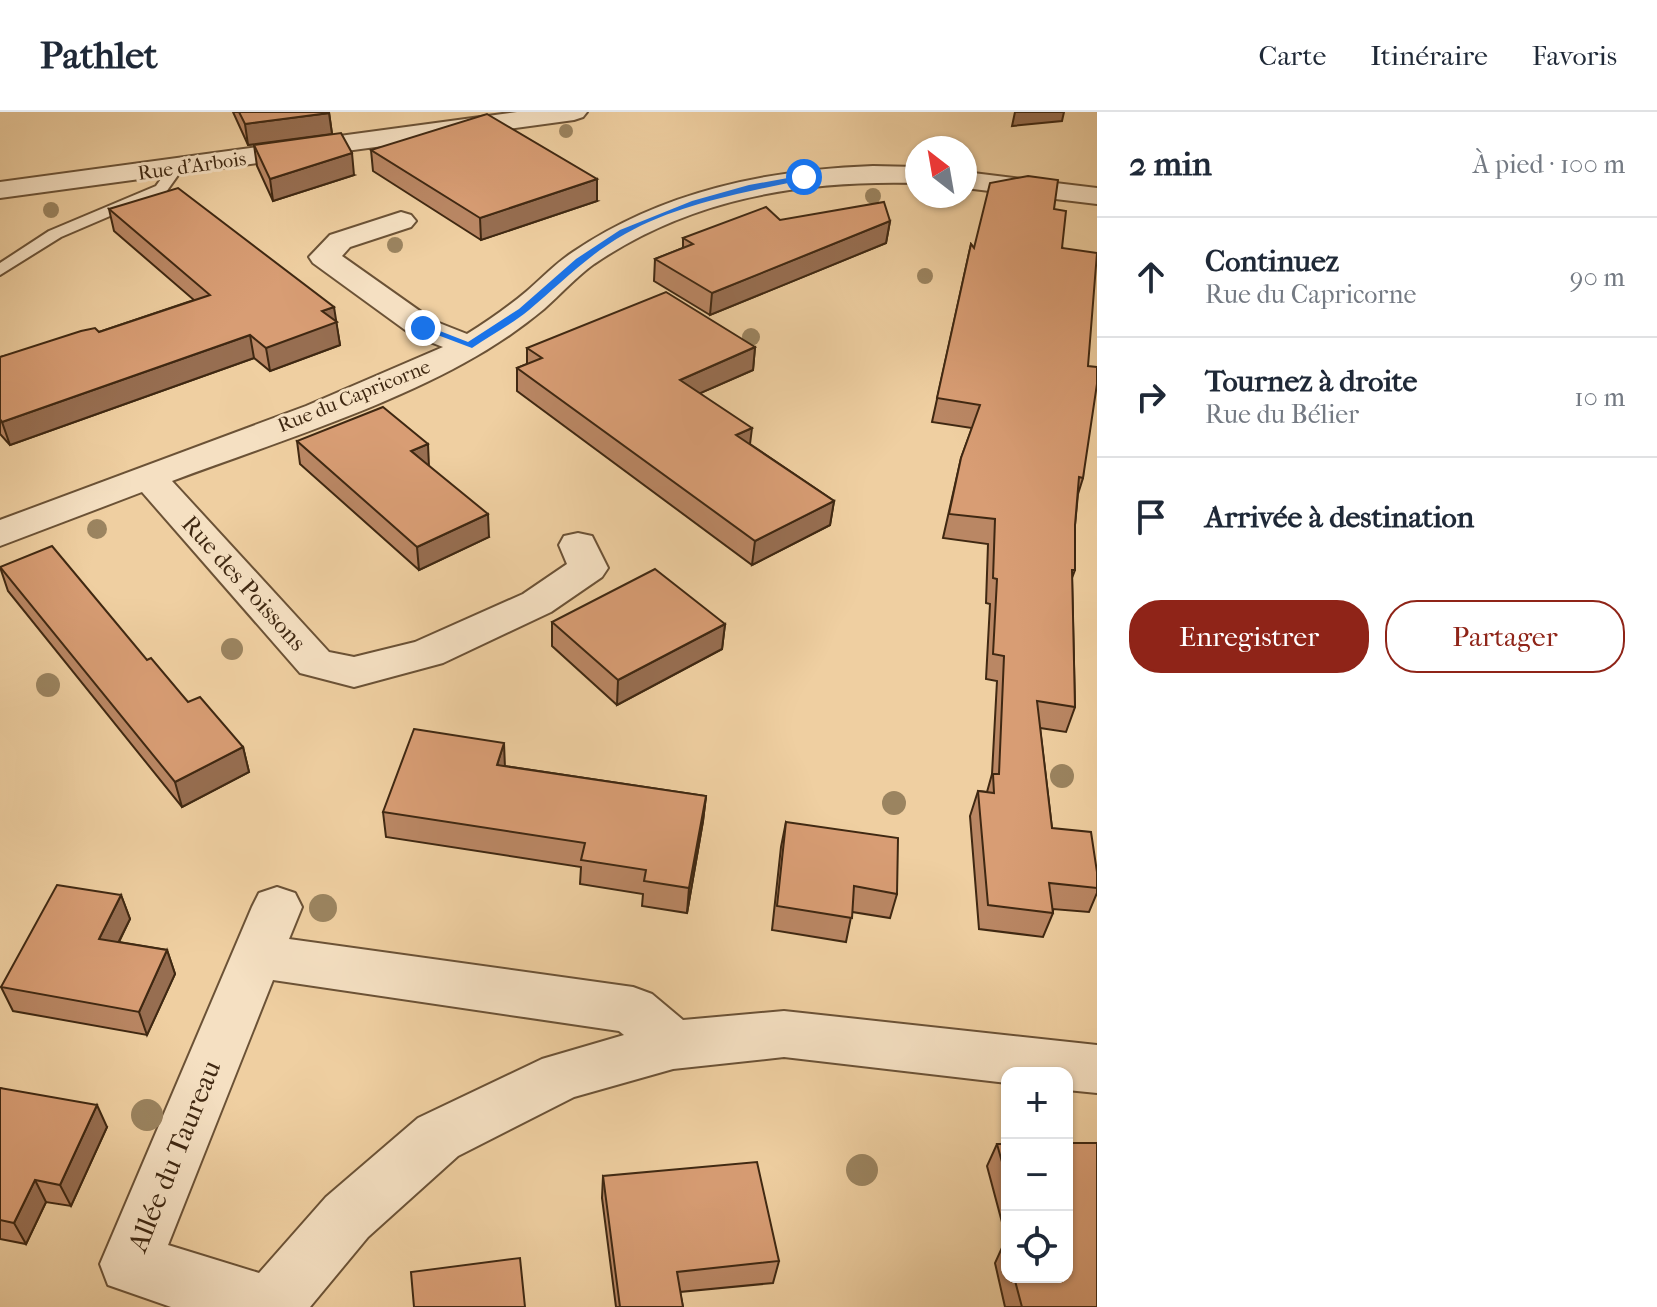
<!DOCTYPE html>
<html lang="fr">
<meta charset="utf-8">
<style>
body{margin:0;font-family:"IM FELL French Canon",serif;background:#f6f6f7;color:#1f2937}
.controls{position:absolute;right:24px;bottom:24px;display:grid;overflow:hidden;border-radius:16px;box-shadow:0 2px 6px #0004}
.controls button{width:72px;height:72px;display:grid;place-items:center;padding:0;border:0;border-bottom:2px solid #e0e1e3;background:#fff;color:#1f2937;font:40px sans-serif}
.compass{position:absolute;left:905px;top:24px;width:72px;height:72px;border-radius:50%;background:#fff;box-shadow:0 2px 6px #0004;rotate:329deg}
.stop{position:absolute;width:24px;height:24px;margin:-18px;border:6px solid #1a73e8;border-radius:50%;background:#fff}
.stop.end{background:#1a73e8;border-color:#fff;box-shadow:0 2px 8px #0008}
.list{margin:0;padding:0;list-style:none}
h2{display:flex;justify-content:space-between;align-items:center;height:104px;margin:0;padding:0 32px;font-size:34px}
h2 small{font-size:26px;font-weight:400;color:#747a83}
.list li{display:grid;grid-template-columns:52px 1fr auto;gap:24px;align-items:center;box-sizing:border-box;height:120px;padding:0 32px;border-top:2px solid #e0e1e3}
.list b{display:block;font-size:30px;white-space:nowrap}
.list p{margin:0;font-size:26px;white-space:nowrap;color:#747a83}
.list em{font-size:26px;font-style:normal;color:#747a83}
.actions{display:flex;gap:16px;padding:24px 32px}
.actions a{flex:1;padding:18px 0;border:2px solid #8f2418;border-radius:32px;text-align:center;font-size:28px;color:#8f2418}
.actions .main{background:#8f2418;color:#fff}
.icon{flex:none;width:44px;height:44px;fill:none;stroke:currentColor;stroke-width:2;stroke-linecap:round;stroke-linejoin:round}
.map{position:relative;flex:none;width:1097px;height:1195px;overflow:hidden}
header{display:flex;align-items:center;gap:48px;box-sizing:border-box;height:112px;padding:0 40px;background:#fff;border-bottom:2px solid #e0e1e3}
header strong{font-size:38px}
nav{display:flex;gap:44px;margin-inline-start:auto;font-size:28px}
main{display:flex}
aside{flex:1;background:#fff}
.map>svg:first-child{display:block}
</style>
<header>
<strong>Pathlet</strong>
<nav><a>Carte</a><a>Itinéraire</a><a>Favoris</a></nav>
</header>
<main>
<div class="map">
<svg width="1097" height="1195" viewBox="0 0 1097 1195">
<rect width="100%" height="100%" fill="#efcfa1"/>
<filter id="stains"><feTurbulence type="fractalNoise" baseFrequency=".0025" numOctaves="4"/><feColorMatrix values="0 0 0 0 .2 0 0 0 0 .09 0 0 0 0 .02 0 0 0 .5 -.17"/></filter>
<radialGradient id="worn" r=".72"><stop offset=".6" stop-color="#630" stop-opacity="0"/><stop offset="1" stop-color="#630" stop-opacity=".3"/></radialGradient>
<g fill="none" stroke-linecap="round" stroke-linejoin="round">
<g stroke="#6b5236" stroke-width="4">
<path id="service" d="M 176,52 L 183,56 L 166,80 L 61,125 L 0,163 L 0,151 L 49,119 L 156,74 L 171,53 Z"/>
</g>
<g stroke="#6b5236" stroke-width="4">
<g id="minor">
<path d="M 517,0 L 587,0 L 583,5 L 574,8 L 0,86 L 0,70 Z"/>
<path d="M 873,54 L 917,55 L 917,71 C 802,68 691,86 594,152 C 576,165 561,182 544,197 C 520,217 492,236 464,251 C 377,299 266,334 172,369 L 329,540 L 354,545 L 415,530 L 523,482 L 567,452 L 559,433 L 564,424 L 578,421 L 592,424 L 608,456 L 602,465 L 551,500 L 443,551 L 354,575 L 300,561 L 142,380 L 0,434 L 0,408 L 306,294 L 443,235 L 412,223 L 313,151 L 309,145 L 330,123 L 401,100 L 411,103 L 416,109 L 411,115 L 350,135 L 342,144 L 434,209 L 467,222 C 488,209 508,195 527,179 C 542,166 556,151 573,140 C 663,79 767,58 873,54 Z"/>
<path d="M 965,60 L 1097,76 L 1097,92 L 965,76 Z"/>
<path d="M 277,775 L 295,781 L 302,795 L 289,827 L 633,875 L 652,882 L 683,908 L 784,899 L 1097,933 L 1097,981 L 1067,978 L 1067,961 L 1007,961 L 1007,971 L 784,945 L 673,957 L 574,985 L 458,1044 L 368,1125 L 310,1195 L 171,1195 L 108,1173 L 100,1152 L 252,795 L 259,781 ZM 273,868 L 619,919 L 624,923 L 542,947 L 418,1006 L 326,1085 L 259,1161 L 168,1133 Z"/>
</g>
</g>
<use href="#service" fill="#f5e0c2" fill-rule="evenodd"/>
<use href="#minor" fill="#f5e0c2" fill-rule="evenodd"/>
</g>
<g fill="#9b8460">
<circle cx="566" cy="19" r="7"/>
<circle cx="873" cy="84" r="8"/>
<circle cx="51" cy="98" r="8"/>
<circle cx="395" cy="133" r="8"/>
<circle cx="925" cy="164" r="8"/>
<circle cx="751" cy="225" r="9"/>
<circle cx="97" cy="417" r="10"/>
<circle cx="232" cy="537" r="11"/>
<circle cx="48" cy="573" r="12"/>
<circle cx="1062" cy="664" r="12"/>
<circle cx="894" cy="691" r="12"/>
<circle cx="323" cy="796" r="14"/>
<circle cx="147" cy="1003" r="16"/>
<circle cx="862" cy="1058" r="16"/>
</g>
<g fill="#ba8764" stroke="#3f2812" stroke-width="2">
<path d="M 233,0 L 329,0 L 332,22 L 248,33 Z"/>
<path d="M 254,33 L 354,63 L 273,89 L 257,54 Z"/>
<path d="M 371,38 L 597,89 L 481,128 L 373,59 Z"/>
<path d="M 109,97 L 336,210 L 340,233 L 270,259 L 254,246 L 10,333 L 0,322 L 0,245 L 99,220 L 194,188 L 114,119 Z"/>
<path d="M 1054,97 L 1088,254 L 1083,366 L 1078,382 L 1075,413 L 1075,458 L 1072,466 L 1075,595 L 1066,620 L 1040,616 L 1052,716 L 1097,760 L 1097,781 L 1089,800 L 1053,797 L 1053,801 L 1043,825 L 979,817 L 970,704 L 978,679 L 987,680 L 992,662 L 997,569 L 986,567 L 990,492 L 986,491 L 988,432 L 943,426 L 961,346 L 972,316 L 932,310 L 971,132 L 974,136 Z"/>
<path d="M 780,108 L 890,109 L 886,131 L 710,203 L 654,169 L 655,147 L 683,136 L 683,126 Z"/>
<path d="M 755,235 L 753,258 L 700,281 L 750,332 L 834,389 L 830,413 L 752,453 L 517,279 L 517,256 L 527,252 L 527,236 Z"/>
<path d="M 297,329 L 429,354 L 489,425 L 419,458 L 300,352 Z"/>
<path d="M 0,455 L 147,548 L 188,590 L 243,635 L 249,660 L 182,695 L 8,479 Z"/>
<path d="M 552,510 L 725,512 L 722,537 L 617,593 L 552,534 Z"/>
<path d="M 505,654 L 706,684 L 703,709 L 687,801 L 642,794 L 643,782 L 580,772 L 581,755 L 386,725 L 383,700 Z"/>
<path d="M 786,710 L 897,782 L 890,806 L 852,800 L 846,830 L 772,818 L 781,735 Z"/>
<path d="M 121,783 L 130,807 L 119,830 L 167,838 L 175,862 L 147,923 L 13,899 L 1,875 Z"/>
<path d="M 0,976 L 107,1015 L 71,1094 L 46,1090 L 26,1132 L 0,1127 Z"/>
<path d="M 997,1032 L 1007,1032 L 1007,1165 L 1067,1165 L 1097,1195 L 1005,1195 L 995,1151 L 1005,1129 L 1007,1129 L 987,1054 Z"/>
<path d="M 603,1064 L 779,1149 L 773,1171 L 680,1180 L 683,1195 L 616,1195 L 602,1086 Z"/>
</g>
<g fill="#976e51" stroke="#3f2812" stroke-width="2">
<path d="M 1015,0 L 1064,0 L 1062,9 L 1012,14 Z"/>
<path d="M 329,1 L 332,22 L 248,33 L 245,12 Z"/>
<path d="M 352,41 L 354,63 L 273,89 L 270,67 Z"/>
<path d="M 597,67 L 597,89 L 481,128 L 480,106 Z"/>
<path d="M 890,109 L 886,131 L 710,203 L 712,181 Z"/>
<path d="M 334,195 L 340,233 L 270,259 L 266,236 L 322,199 Z"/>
<path d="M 250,223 L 254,246 L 10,333 L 2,310 Z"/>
<path d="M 755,235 L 753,258 L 678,291 L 680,268 Z"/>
<path d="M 752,316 L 749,340 L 736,323 Z"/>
<path d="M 428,332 L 429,355 L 411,339 Z"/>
<path d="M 834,389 L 830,413 L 752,453 L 755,429 Z"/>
<path d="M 488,402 L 489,425 L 419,458 L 417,435 Z"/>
<path d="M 725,512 L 722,537 L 617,593 L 618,568 Z"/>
<path d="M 504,631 L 505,656 L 497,653 Z"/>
<path d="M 243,635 L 249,660 L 182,695 L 175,670 Z"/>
<path d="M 706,684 L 703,709 L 687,801 L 689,776 Z"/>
<path d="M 121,783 L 130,807 L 108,851 L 99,827 Z"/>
<path d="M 167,838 L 175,862 L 147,923 L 139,900 Z"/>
<path d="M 97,993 L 107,1015 L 71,1094 L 60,1073 Z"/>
<path d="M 35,1068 L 46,1090 L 26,1132 L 14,1111 Z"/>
</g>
<g fill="#d89d74" stroke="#3f2812" stroke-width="2">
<path d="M 239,0 L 329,0 L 329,1 L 245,12 Z"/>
<path d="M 487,2 L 597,67 L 480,106 L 371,38 Z"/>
<path d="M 341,21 L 352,41 L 270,67 L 254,33 Z"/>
<path d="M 1028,64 L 1058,68 L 1054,97 L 1066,99 L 1062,136 L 1097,141 L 1088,254 L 1097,255 L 1097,272 L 1083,366 L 1079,365 L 1075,413 L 1075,458 L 1072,458 L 1075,595 L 1037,589 L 1052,716 L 1091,720 L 1097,760 L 1097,776 L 1049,771 L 1053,801 L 988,793 L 978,679 L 994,681 L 993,662 L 999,662 L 1004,544 L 993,542 L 997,467 L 993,466 L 995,407 L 949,402 L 961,346 L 980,293 L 937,286 L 971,132 L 974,136 L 990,71 Z"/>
<path d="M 178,76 L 334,195 L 322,199 L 337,210 L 266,236 L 250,223 L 2,310 L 0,307 L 0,245 L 81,219 L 95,216 L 99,220 L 210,183 L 109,97 Z"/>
<path d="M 884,90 L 890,109 L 712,181 L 655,147 L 693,132 L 683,126 L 766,95 L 780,108 Z"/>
<path d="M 666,180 L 755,235 L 680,268 L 752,316 L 736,323 L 834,389 L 755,429 L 517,256 L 542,246 L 527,236 Z"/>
<path d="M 383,295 L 428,332 L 411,339 L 488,402 L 417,435 L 297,329 Z"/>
<path d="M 52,434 L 147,548 L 151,546 L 188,590 L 200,585 L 243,635 L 175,670 L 0,455 Z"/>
<path d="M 655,457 L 725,512 L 618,568 L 552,510 Z"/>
<path d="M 414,617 L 504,631 L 497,653 L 706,684 L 689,776 L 644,769 L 646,758 L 581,748 L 585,731 L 383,700 Z"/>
<path d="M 786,710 L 898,726 L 897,782 L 854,774 L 852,806 L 777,794 Z"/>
<path d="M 57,773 L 121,783 L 99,827 L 167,838 L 139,900 L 1,875 Z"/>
<path d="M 0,976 L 97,993 L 60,1073 L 35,1068 L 14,1111 L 0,1108 Z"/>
<path d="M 1067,1031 L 1097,1031 L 1097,1195 L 1022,1195 L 1014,1165 L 1067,1165 Z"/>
<path d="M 997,1032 L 1007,1032 L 1007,1068 Z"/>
<path d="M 757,1050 L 779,1149 L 677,1160 L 683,1195 L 620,1195 L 603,1064 Z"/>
<path d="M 520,1146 L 525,1195 L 414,1195 L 411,1160 Z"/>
</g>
<path fill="#1a73e8" d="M 804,63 L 807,67 C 746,80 680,91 625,122 C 589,142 560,172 529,198 C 512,212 491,223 472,236 L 419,216 L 427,214 L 468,230 L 519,197 L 576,147 L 620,118 L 692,89 L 749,73 Z"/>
<g text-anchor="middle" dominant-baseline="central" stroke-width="6" stroke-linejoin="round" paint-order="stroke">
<g font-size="20" fill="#3f2812" stroke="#f5e0c2">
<text transform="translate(192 54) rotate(-8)">Rue d'Arbois</text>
<text transform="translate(354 284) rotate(-22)">Rue du Capricorne</text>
</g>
<g font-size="24" fill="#3f2812" stroke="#f5e0c2">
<text transform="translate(244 471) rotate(48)">Rue des Poissons</text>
</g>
<g font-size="28" fill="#3f2812" stroke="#f5e0c2">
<text transform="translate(174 1044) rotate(-68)">Allée du Taureau</text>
</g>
</g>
<rect width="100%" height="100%" filter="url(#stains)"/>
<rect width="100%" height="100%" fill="url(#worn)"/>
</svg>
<div class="controls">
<button>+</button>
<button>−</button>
<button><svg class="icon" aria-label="locate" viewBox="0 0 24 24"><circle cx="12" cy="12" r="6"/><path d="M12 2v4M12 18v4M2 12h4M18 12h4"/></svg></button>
</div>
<svg class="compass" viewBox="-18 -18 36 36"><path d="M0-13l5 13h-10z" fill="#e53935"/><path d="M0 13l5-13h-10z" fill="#747a83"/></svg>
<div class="stop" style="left:804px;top:65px"></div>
<div class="stop end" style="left:423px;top:216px"></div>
</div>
<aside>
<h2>2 min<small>À pied · 100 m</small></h2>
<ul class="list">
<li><svg class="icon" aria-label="ahead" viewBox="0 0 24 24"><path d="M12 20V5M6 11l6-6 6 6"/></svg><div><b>Continuez</b><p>Rue du Capricorne</p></div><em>90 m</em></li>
<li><svg class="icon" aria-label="right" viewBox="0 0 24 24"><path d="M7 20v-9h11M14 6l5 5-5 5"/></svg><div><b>Tournez à droite</b><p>Rue du Bélier</p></div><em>10 m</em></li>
<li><svg class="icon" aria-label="arrive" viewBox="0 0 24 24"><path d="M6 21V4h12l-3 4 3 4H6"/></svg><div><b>Arrivée à destination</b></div></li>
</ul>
<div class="actions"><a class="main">Enregistrer</a><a>Partager</a></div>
</aside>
</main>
